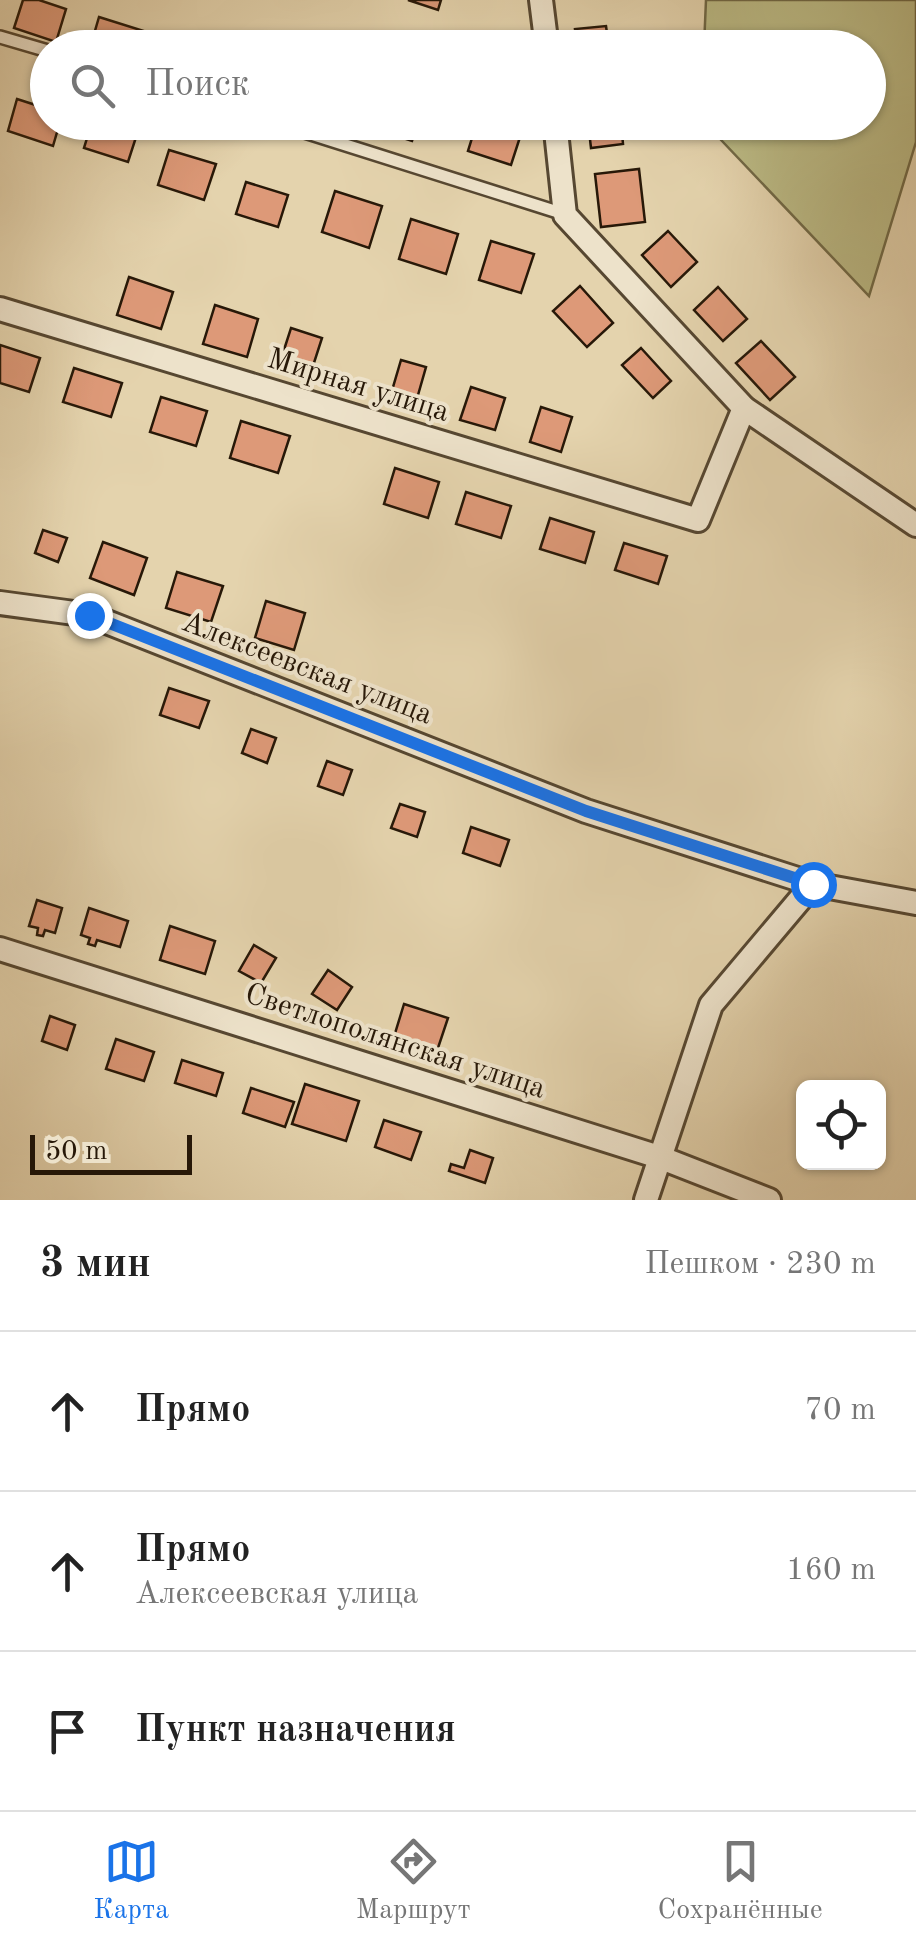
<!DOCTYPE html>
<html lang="ru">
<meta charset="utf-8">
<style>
body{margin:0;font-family:"Old Standard TT",serif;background:#f2f2f2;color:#222}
.controls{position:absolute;right:30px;bottom:30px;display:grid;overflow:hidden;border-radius:15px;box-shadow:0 2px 8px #0004}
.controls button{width:90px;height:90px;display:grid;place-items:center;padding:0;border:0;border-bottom:2px solid #e0e0e0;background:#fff;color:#222;font:50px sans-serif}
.scale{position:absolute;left:30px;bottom:25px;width:162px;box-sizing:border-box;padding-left:10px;border:5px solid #271808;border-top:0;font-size:28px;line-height:35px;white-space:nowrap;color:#271808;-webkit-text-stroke:8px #ede2ca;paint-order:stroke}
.stop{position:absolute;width:30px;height:30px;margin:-22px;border:8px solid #1a73e8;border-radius:50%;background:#fff}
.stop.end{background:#1a73e8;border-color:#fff;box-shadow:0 2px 10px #0008}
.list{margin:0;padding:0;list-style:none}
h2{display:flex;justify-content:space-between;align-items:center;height:130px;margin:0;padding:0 40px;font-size:42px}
h2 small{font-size:32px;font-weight:400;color:#767676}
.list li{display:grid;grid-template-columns:65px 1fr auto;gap:30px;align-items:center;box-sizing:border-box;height:160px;padding:0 40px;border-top:2px solid #e0e0e0}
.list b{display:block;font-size:38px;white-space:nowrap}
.list p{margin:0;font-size:32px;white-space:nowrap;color:#767676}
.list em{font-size:32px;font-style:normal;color:#767676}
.icon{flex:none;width:55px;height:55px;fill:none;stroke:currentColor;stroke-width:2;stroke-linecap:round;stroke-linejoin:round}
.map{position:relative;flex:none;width:916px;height:1200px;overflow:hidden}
.search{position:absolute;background:#fff;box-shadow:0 2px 8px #0004;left:30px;right:30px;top:30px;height:110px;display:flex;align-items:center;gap:25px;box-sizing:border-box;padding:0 35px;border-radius:55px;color:#767676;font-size:38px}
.sheet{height:610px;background:#fff}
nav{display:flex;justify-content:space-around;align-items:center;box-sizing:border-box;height:140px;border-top:2px solid #e0e0e0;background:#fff;font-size:28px;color:#767676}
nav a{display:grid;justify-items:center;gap:5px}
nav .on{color:#1a73e8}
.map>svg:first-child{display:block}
</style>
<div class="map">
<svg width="916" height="1200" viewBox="0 0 916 1200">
<rect width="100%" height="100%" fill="#e4d3ad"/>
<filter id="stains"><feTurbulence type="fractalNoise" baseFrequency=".002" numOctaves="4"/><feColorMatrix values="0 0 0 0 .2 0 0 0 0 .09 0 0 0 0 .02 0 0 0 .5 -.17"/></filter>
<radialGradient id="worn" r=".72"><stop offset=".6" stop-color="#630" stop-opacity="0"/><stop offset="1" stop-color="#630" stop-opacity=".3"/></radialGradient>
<path fill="#bbba85" stroke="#716946" stroke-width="2.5" d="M 706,0 L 916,0 L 916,142 L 869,296 L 705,123 L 868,122 L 868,48 L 704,47 Z"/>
<g fill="#dd9978" stroke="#271808" stroke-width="2.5">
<path d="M 23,0 L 39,0 L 66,9 L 56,42 L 14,28 Z"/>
<path d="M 408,0 L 441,0 L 438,10 Z"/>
<path d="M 99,17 L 147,32 L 142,48 L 90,48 Z"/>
<path d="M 606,26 L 609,48 L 577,48 L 575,29 Z"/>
<path d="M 17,99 L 48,109 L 48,122 L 60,122 L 53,146 L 8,131 Z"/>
<path d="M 92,122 L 111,122 L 138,131 L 128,162 L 84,148 Z"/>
<path d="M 387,122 L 418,122 L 412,141 L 384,132 Z"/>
<path d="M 477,122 L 521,134 L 511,165 L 468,151 Z"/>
<path d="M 588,122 L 621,122 L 623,144 L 591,148 Z"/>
<path d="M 169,150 L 216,164 L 204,200 L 158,185 Z"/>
<path d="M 639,169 L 645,222 L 601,227 L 595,174 Z"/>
<path d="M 246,182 L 288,195 L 278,227 L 236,214 Z"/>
<path d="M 335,191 L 382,206 L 369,248 L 322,232 Z"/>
<path d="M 411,219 L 458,234 L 446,274 L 399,259 Z"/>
<path d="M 668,231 L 697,262 L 671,287 L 642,255 Z"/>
<path d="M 491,241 L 534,254 L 521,293 L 479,280 Z"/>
<path d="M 129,277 L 173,292 L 161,329 L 117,315 Z"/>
<path d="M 580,286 L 613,323 L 587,347 L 553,311 Z"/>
<path d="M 718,287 L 747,319 L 723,341 L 694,310 Z"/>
<path d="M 215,305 L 258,319 L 247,357 L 203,344 Z"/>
<path d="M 291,328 L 322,338 L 313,366 L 282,356 Z"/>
<path d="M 761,341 L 795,377 L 770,400 L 736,363 Z"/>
<path d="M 0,345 L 40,358 L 29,392 L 0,383 Z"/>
<path d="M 641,348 L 671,381 L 653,398 L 622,365 Z"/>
<path d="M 401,360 L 426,367 L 416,402 L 391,394 Z"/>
<path d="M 74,368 L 122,383 L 111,417 L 63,402 Z"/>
<path d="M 471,387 L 505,398 L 495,430 L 460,420 Z"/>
<path d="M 161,397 L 207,411 L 196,446 L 150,432 Z"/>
<path d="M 541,407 L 572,417 L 561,452 L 530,442 Z"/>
<path d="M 241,421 L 290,436 L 278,473 L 230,458 Z"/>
<path d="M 395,468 L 439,482 L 428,518 L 384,504 Z"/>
<path d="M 466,492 L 511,506 L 501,538 L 456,524 Z"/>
<path d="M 550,518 L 594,532 L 585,563 L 540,549 Z"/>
<path d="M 43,530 L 67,538 L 58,562 L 35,553 Z"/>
<path d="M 103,542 L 147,558 L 134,595 L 90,578 Z"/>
<path d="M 624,543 L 667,556 L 658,584 L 615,570 Z"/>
<path d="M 177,572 L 223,586 L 211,622 L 166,608 Z"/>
<path d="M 266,601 L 305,613 L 294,650 L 255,638 Z"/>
<path d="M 169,688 L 209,701 L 199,728 L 160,715 Z"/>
<path d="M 251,729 L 276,738 L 267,763 L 242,753 Z"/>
<path d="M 327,761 L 352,770 L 343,795 L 318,786 Z"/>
<path d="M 400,804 L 425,812 L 417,837 L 391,828 Z"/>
<path d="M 471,827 L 509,840 L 500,866 L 463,853 Z"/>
<path d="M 37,900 L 62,908 L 55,933 L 45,930 L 43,936 L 37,935 L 38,928 L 29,926 Z"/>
<path d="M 89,908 L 128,921 L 120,947 L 97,940 L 95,946 L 88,944 L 90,938 L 81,935 Z"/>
<path d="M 170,926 L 215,941 L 205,974 L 160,960 Z"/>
<path d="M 254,945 L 276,958 L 261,983 L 239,971 Z"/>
<path d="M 328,970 L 352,987 L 337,1010 L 312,994 Z"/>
<path d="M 404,1004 L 448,1018 L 436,1054 L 393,1040 Z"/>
<path d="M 50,1016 L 75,1025 L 67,1050 L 42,1041 Z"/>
<path d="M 116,1039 L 154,1052 L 144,1081 L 106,1069 Z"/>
<path d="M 182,1060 L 223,1073 L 216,1096 L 175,1083 Z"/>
<path d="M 305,1084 L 359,1101 L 346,1141 L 292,1124 Z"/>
<path d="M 251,1088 L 294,1102 L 285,1127 L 243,1113 Z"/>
<path d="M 384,1120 L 421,1132 L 411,1160 L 375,1147 Z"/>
<path d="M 470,1150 L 493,1158 L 485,1183 L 449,1171 L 451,1164 L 464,1168 Z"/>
</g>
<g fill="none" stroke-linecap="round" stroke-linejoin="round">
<g stroke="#564731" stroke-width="16">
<g id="service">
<path d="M 0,37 L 48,51"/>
<path d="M 273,122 L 564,214"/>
</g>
</g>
<g stroke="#564731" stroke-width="28">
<g id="minor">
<path d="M 541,0 L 547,48"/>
<path d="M 555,122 L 565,215 L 744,408 L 916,525"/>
<path d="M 0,309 L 698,520 L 744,408"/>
<path d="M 0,603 L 89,615 L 586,811 L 813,884 L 916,903"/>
<path d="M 0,949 L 659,1157 L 769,1200"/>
<path d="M 646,1200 L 711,1005 L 813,884"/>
</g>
</g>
<use href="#service" stroke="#ede2ca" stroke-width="11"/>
<use href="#minor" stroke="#ede2ca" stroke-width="22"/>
</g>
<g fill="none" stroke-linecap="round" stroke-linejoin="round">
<path stroke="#1a73e8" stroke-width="12" d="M 89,615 L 586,811 L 813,884"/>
</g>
<g text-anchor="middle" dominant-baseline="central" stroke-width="8" stroke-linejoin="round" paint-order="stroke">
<g font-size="30" fill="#271808" stroke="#ede2ca">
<text transform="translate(358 386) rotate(17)">Мирная улица</text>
<text transform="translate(307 669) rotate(21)">Алексеевская улица</text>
<text transform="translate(395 1042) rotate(18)">Светлополянская улица</text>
</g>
</g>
<rect width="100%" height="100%" filter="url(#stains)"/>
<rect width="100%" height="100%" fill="url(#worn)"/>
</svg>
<div class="controls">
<button><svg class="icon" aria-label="locate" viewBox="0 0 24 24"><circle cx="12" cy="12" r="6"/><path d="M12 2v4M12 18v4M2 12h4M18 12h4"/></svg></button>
</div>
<div class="scale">50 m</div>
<div class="stop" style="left:813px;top:884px"></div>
<div class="stop end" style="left:89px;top:615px"></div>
<div class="search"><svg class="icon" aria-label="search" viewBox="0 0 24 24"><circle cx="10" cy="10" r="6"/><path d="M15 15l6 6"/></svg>Поиск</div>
</div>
<section class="sheet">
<h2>3 мин<small>Пешком · 230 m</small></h2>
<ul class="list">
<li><svg class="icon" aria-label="ahead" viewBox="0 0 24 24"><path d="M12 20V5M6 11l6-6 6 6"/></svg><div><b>Прямо</b></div><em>70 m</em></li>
<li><svg class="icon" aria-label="ahead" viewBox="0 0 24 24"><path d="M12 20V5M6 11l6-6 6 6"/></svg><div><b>Прямо</b><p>Алексеевская улица</p></div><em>160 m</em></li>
<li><svg class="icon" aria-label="arrive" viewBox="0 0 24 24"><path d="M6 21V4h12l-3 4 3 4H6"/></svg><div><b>Пункт назначения</b></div></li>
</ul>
</section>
<nav>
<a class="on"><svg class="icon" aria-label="map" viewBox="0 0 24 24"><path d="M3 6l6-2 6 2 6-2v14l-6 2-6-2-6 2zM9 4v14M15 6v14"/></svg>Карта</a>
<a><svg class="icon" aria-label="directions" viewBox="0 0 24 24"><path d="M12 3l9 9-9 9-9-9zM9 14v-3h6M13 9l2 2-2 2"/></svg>Маршрут</a>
<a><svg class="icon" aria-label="saved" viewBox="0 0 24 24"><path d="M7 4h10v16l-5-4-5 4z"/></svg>Сохранённые</a>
</nav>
